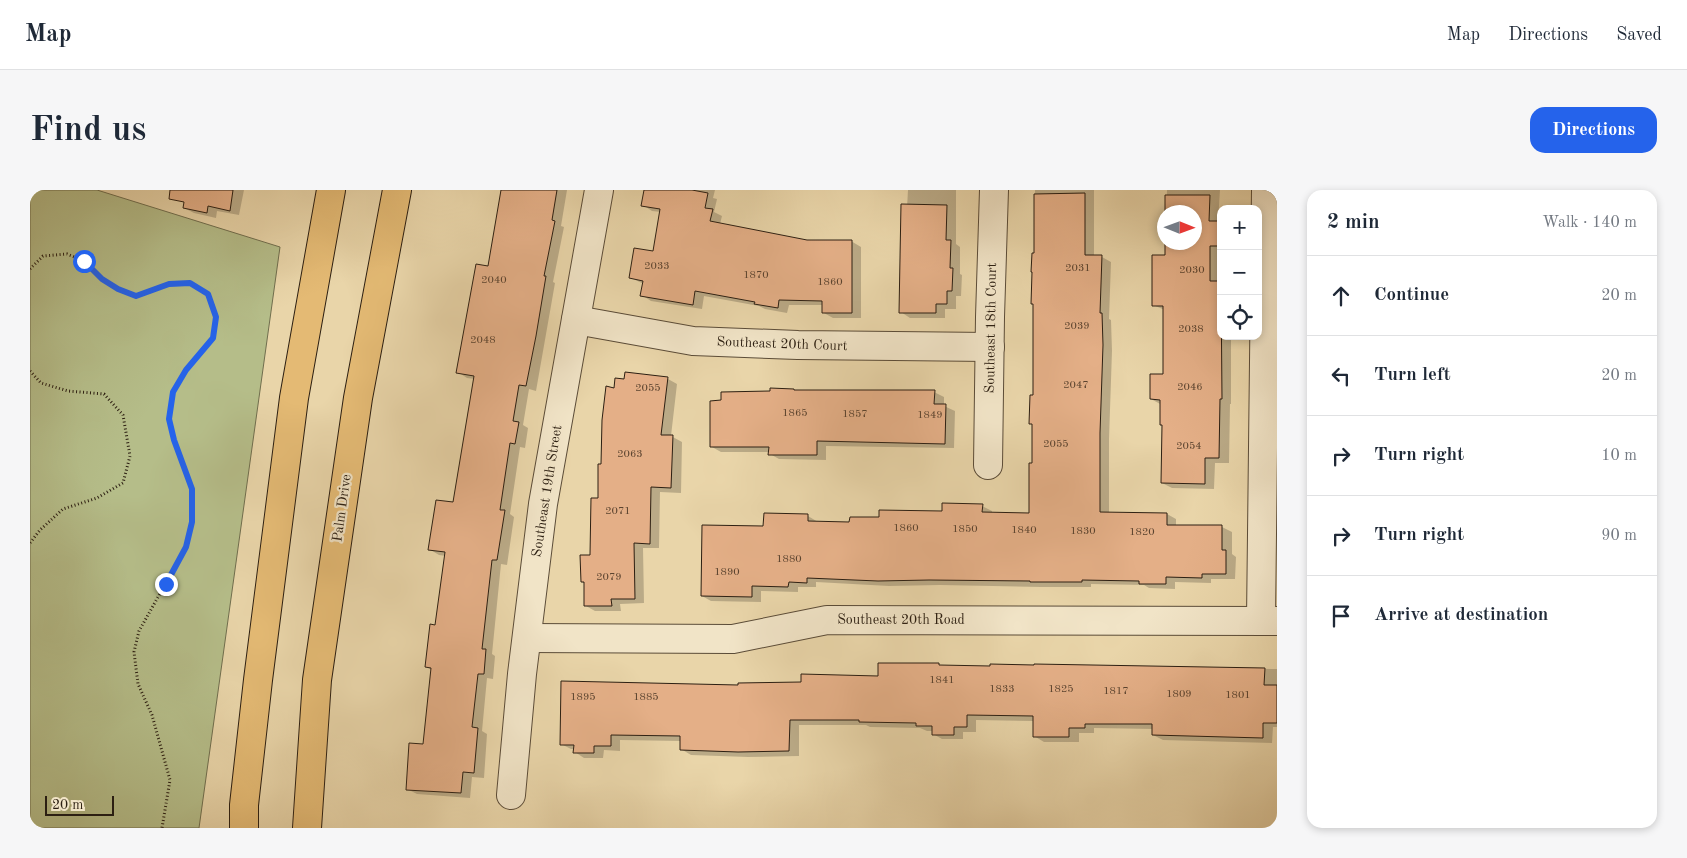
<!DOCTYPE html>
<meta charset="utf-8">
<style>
body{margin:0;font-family:"Old Standard TT",serif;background:#f6f6f7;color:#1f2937}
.controls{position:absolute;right:15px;top:15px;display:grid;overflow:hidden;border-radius:10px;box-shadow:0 2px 8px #0003}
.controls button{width:45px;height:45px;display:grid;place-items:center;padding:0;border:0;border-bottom:1px solid #e0e1e3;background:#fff;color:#1f2937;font:25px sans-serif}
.compass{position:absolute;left:1127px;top:15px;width:45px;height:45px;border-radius:50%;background:#fff;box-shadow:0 2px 8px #0003;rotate:91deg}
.scale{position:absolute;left:15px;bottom:12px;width:69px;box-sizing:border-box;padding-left:5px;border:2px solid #2c1f12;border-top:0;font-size:14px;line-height:18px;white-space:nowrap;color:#2c1f12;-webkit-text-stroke:4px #f1e4c7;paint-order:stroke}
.stop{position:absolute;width:15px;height:15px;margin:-11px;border:4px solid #2563eb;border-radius:50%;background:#fff}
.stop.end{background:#2563eb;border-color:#fff;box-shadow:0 1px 5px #0008}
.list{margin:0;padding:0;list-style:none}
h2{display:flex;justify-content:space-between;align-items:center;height:65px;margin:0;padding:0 20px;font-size:21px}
h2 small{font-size:16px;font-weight:400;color:#747a83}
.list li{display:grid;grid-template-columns:32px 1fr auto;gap:15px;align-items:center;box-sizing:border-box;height:80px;padding:0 20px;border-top:1px solid #e0e1e3}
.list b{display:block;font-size:19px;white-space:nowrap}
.list em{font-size:16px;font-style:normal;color:#747a83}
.icon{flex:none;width:28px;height:28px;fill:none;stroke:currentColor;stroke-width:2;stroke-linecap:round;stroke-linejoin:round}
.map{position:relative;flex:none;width:1247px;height:638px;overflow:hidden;border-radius:15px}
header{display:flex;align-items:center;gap:30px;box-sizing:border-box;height:70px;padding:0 25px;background:#fff;border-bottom:1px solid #e0e1e3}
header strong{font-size:24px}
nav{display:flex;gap:28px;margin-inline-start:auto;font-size:18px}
.intro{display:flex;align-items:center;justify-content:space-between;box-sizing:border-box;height:120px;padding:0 30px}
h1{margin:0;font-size:35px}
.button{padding:12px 22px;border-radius:15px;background:#2563eb;color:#fff;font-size:18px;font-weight:700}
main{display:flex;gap:30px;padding:0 30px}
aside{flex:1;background:#fff;border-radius:15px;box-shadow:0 2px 8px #0003}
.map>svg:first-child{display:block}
</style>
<header>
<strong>Map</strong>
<nav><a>Map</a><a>Directions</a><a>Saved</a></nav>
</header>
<div class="intro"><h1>Find us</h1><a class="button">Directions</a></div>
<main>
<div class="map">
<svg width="1247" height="638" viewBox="0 0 1247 638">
<rect width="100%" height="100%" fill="#e9d5a9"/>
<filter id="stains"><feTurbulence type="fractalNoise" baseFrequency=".004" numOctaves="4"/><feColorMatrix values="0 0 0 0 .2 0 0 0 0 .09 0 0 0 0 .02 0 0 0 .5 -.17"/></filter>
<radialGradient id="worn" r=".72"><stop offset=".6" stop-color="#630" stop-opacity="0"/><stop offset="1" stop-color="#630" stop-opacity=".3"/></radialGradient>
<path fill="#b5bd89" stroke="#706e4e" d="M 0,0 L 67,0 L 250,57 L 169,638 L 0,638 Z"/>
<g fill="#0003">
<path d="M 157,0 L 214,0 L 209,25 L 187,21 L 186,28 L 164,23 L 154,18 Z"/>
<path d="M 473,0 L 537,0 L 531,36 L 534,37 L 523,92 L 525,93 L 506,201 L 499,199 L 493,235 L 498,238 L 495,258 L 490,257 L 480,324 L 484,327 L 477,375 L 471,374 L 462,464 L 465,466 L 463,489 L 457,488 L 452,541 L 457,544 L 454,588 L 442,587 L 440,608 L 387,604 L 377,599 L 394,555 L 402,480 L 396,477 L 406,436 L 416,366 L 409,365 L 399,359 L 424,314 L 445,189 L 437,188 L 428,182 L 459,77 Z"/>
<path d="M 615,0 L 685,0 L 683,8 L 687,9 L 684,22 L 692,26 L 690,34 L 777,51 L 821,51 L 831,57 L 831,128 L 803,128 L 794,123 L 794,115 L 759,115 L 757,123 L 735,119 L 729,116 L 674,106 L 672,119 L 621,111 L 612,105 L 614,94 L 601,88 L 624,63 L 631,22 L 622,21 L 613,15 Z"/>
<path d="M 878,0 L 926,0 L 926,54 L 930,57 L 930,84 L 932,85 L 931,106 L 926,106 L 926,119 L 915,119 L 915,128 L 880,128 L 871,122 Z"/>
<path d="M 1005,0 L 1064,0 L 1064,66 L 1072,67 L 1081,72 L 1079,129 L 1081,130 L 1082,161 L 1079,249 L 1079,323 L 1137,324 L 1146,329 L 1146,336 L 1192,337 L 1202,342 L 1202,364 L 1206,367 L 1205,389 L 1181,389 L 1181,393 L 1145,392 L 1145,399 L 1119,398 L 1114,395 L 1061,394 L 1061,397 L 1011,397 L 910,395 L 859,396 L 786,392 L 786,397 L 768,397 L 768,402 L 731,401 L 731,412 L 681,411 L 672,406 L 735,338 L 778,326 L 788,332 L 821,333 L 850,329 L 913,323 L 952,316 L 962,321 L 962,324 L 999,324 L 1003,275 L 1003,235 L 1000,233 L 1004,206 Z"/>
<path d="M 1137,0 L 1190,0 L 1188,32 L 1191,32 L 1191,61 L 1189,61 L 1189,92 L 1191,146 L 1201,146 L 1201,214 L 1200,214 L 1199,273 L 1185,273 L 1184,299 L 1142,298 L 1132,293 L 1133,235 L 1132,215 L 1121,209 L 1134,185 L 1135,120 L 1123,115 L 1136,66 L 1164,52 L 1164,22 L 1136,22 Z"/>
<path d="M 596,183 L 638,189 L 647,194 L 641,246 L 652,252 L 651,303 L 630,302 L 629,358 L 613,358 L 614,413 L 590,414 L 591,421 L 565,421 L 556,416 L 555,394 L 552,392 L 561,366 L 573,276 L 585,199 L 595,191 Z"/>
<path d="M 767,202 L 904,202 L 914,207 L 914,216 L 925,221 L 924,258 L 796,256 L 796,270 L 749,269 L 740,264 L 740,262 L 691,262 L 682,257 Z"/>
<path d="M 909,475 L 912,477 L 961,477 L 1005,475 L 1247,479 L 1247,537 L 1243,537 L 1242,553 L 1133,550 L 1123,545 L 1124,539 L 1064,538 L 1064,543 L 1049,543 L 1049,552 L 1014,552 L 1004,546 L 1004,531 L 946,530 L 946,542 L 933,542 L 933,549 L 912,549 L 903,544 L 903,541 L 897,541 L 890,538 L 840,537 L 836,535 L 769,535 L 769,566 L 718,567 L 661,565 L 651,559 L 651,551 L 590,550 L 590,561 L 574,560 L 573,568 L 554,568 L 545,562 L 545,559 L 541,559 L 531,554 L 710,497 L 849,487 Z"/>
</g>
<g fill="#e4af87" stroke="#2c1f12">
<path d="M 140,0 L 203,0 L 200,21 L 178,16 L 177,23 L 153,18 L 154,12 L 139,9 Z"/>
<path d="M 471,0 L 527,0 L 522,30 L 525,31 L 514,86 L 516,86 L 506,146 L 496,196 L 489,195 L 483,231 L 489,232 L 485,254 L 480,253 L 470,320 L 475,320 L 467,370 L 462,370 L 452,459 L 456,459 L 454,484 L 448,484 L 442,537 L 448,538 L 444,583 L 433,582 L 431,603 L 376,600 L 379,553 L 393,554 L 401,478 L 395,477 L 400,434 L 405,435 L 415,362 L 398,360 L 406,310 L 423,312 L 444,186 L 426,183 L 446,74 L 458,76 Z"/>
<path d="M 614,0 L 662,0 L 678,3 L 675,18 L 683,19 L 680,31 L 777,50 L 822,50 L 822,123 L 792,123 L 792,111 L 749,110 L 748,118 L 724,114 L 725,112 L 665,101 L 663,115 L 610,106 L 613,91 L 599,88 L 604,58 L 623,61 L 630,19 L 611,16 Z"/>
<path d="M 1055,3 L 1055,65 L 1072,65 L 1070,123 L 1072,123 L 1073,155 L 1070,243 L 1070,322 L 1137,323 L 1137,335 L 1192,335 L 1192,360 L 1196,360 L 1196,384 L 1172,384 L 1172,388 L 1136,387 L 1136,394 L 1109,394 L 1109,391 L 1052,390 L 1052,392 L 1000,392 L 1000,391 L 899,390 L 848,391 L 777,388 L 777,393 L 759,392 L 758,397 L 722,396 L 722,407 L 671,406 L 672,335 L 733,336 L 734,323 L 778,324 L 778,331 L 819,332 L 820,327 L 849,327 L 849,320 L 912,321 L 912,313 L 953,314 L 952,322 L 999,323 L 999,273 L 1002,273 L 1002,234 L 999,234 L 1000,205 L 1003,205 L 1003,114 L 1001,114 L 1002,82 L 1001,82 L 1002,63 L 1004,63 L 1004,4 Z"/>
<path d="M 1135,5 L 1180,5 L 1179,31 L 1191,31 L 1191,56 L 1180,56 L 1180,91 L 1191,91 L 1192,209 L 1190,209 L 1189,268 L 1175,268 L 1175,294 L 1131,293 L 1132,235 L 1130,235 L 1130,210 L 1120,209 L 1120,184 L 1133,184 L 1133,116 L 1122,116 L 1122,65 L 1135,65 L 1135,52 L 1164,52 L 1164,22 L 1135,22 Z"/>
<path d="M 871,14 L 917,15 L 916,50 L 921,50 L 920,78 L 923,78 L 922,101 L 917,101 L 917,114 L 906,114 L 906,123 L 869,123 Z"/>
<path d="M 595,182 L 638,187 L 631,245 L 643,245 L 641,298 L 621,297 L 620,354 L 604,353 L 605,409 L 581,409 L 582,416 L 554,416 L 554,392 L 551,392 L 550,365 L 560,365 L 561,308 L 568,308 L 568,274 L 571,274 L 572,230 L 576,196 L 584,198 L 585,188 L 594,189 Z"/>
<path d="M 740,198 L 764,199 L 764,200 L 905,200 L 904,214 L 916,214 L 915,254 L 787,251 L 787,265 L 738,265 L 739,257 L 680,257 L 680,211 L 691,210 L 691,202 L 740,201 Z"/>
<path d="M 848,473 L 909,473 L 909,475 L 960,476 L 960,474 L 1004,475 L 1004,474 L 1235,478 L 1234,495 L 1247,495 L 1247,533 L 1233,533 L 1233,548 L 1122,545 L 1122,534 L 1055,534 L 1055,538 L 1039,538 L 1039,547 L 1003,547 L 1003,526 L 937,525 L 937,537 L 924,537 L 924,545 L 902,545 L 902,536 L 886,536 L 886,533 L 829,532 L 829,530 L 760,530 L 759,561 L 708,562 L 650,560 L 650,546 L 581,545 L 581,556 L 564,556 L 564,563 L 543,563 L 544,555 L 530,555 L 531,491 L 708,495 L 708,493 L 771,492 L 771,484 L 848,486 Z"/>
</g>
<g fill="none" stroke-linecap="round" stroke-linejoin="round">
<g stroke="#5b4c38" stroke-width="30">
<g id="minor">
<path d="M 546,130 L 663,151 L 768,155 L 960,157"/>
<path d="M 958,275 L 960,127 L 964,0"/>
<path d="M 1231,430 L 1236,0"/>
<path d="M 497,448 L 703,449 L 797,430 L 1247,431"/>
<path d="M 481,605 L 492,484 L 513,314 L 569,0"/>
</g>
</g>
<g stroke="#2c1f12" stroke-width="30">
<g id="major">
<path d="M 214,638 L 214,615 L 228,490 L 264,208 L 301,0"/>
<path d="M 277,638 L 287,490 L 328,208 L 367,0"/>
</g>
</g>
<g stroke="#2c1f12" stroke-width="3" stroke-dasharray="1 2.5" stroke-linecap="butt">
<path d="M 0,79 L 13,66 L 37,64 L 54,71 L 72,89 L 88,99 L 106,106 L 139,94 L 160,93 L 178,104 L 186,127 L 183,148 L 156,180 L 143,202 L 139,229 L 144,250 L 162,299 L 162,332 L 156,357 L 109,441 L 104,462 L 108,494 L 122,525 L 140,590 L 132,638"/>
<path d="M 0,181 L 11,193 L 38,201 L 74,204 L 93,225 L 100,266 L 93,293 L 67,308 L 33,319 L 10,340 L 0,353"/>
</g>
<use href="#minor" stroke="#f1e4c7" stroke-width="28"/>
<use href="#major" stroke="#e4ba74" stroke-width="28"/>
</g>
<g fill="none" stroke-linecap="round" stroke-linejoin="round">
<path stroke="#2563eb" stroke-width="6" d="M 54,71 L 72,89 L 88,99 L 106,106 L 139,94 L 160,93 L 178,104 L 186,127 L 183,148 L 156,180 L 143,202 L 139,229 L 144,250 L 162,299 L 162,332 L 156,357 L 136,394"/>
</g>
<g text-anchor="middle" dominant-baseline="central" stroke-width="4.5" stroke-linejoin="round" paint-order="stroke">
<g font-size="11" fill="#5a432f">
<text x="627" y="76">2033</text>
<text x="1048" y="78">2031</text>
<text x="1162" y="80">2030</text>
<text x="726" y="85">1870</text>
<text x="464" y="90">2040</text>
<text x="800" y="92">1860</text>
<text x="1047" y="136">2039</text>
<text x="1161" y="139">2038</text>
<text x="453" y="150">2048</text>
<text x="1046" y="195">2047</text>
<text x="1160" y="197">2046</text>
<text x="618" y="198">2055</text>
<text x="765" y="223">1865</text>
<text x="825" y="224">1857</text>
<text x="900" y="225">1849</text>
<text x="1026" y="254">2055</text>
<text x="1159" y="256">2054</text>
<text x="600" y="264">2063</text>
<text x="588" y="321">2071</text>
<text x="876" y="338">1860</text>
<text x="935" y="339">1850</text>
<text x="994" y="340">1840</text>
<text x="1053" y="341">1830</text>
<text x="1112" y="342">1820</text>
<text x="759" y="369">1880</text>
<text x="697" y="382">1890</text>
<text x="579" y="387">2079</text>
<text x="912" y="490">1841</text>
<text x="972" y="499">1833</text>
<text x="1031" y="499">1825</text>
<text x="1086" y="501">1817</text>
<text x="1149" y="504">1809</text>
<text x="1208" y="505">1801</text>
<text x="553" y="507">1895</text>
<text x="616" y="507">1885</text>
</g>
<g font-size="14" fill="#2c1f12" stroke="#f1e4c7">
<text transform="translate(961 138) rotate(-89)">Southeast 18th Court</text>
<text transform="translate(752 154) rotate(2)">Southeast 20th Court</text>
<text transform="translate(517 301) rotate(-81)">Southeast 19th Street</text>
<text transform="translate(312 318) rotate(-82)">Palm Drive</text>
<text x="871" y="430">Southeast 20th Road</text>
</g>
</g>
<rect width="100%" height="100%" filter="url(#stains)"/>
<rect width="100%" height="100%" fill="url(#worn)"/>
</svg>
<div class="controls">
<button>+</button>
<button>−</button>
<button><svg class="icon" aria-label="locate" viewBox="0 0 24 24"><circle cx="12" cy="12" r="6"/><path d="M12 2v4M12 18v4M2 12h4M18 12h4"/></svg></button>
</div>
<svg class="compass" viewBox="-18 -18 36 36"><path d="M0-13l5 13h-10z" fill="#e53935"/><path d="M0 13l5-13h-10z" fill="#747a83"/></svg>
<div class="scale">20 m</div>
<div class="stop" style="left:54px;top:71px"></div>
<div class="stop end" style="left:136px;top:394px"></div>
</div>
<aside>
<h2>2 min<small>Walk · 140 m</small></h2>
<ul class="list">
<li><svg class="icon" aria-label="ahead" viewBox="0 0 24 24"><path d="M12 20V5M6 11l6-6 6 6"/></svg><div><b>Continue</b></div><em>20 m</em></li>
<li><svg class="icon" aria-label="left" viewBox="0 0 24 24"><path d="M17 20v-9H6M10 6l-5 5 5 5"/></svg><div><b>Turn left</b></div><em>20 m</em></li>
<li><svg class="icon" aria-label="right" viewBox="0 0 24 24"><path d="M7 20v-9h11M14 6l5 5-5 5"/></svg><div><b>Turn right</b></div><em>10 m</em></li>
<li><svg class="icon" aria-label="right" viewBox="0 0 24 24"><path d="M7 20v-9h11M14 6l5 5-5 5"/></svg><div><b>Turn right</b></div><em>90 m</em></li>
<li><svg class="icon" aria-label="arrive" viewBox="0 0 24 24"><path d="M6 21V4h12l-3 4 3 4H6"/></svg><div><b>Arrive at destination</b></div></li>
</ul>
</aside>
</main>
